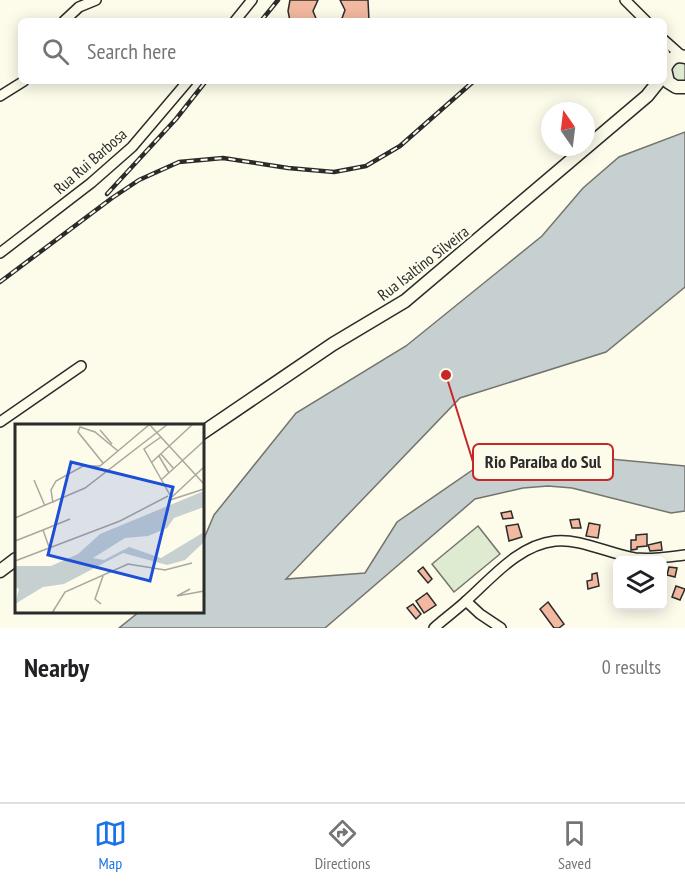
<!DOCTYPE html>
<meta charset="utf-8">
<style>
body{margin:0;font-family:"PT Sans Narrow",sans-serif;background:#f6f6f6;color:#202124}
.controls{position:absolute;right:18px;bottom:18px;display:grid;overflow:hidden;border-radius:9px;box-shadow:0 3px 15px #0003}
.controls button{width:54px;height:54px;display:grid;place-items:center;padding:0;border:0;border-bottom:2px solid #e0e0e0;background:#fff;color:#202124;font:30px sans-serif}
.compass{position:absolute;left:541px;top:102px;width:54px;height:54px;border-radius:50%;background:#fff;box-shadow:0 3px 15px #0003;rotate:346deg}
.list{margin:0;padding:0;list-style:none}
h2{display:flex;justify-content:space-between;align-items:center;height:78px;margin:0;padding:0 24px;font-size:26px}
h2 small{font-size:20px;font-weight:400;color:#757577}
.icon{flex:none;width:33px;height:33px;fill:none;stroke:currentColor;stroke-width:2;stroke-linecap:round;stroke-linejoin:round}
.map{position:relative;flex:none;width:685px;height:628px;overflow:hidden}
.search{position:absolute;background:#fff;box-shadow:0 3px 15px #0003;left:18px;right:18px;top:18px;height:66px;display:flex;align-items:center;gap:15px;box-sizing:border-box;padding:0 21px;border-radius:9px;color:#757577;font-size:22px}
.sheet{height:174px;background:#fff}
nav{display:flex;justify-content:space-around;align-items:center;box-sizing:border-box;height:84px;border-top:2px solid #e0e0e0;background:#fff;font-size:16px;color:#757577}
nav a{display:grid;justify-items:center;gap:3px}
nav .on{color:#1a73e8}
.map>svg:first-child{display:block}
</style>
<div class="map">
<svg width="685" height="628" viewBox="0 0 685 628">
<rect width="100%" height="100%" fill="#fdfbea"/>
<g fill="#deebd1" stroke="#74746e" stroke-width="1.5">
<path d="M 685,60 L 685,83 L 674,83 L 670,64 Z"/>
<path d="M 478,526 L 500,554 L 454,592 L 432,564 Z"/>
</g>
<path fill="#c7d0d0" stroke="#74746e" stroke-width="1.5" d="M 685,132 L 685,287 L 606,352 L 460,398 L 286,579 L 365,573 L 397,522 L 503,449 L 685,466 L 685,511 L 671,513 L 572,488 L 548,486 L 523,488 L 475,499 L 325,628 L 119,628 L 139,612 L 202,612 L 203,541 L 214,515 L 296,413 L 406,346 L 542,236 L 583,188 L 619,157 Z"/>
<g fill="#f2b8a0" stroke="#2b2b2b" stroke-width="1.5">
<path d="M 290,0 L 318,0 L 313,11 L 317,21 L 290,21 L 288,11 Z"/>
<path d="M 340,0 L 368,0 L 369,21 L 341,21 L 345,10 Z"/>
<path d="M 511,511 L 513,518 L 503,519 L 501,513 Z"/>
<path d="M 579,519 L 581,528 L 572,528 L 570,520 Z"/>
<path d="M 589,523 L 600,525 L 598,538 L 586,536 Z"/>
<path d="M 518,524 L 522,537 L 509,541 L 506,526 Z"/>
<path d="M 647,534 L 647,546 L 637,547 L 637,549 L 631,550 L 631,540 L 636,540 L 636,535 Z"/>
<path d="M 661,542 L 662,550 L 650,551 L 648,545 Z"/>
<path d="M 423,567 L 432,579 L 428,583 L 418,571 Z"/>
<path d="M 669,567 L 677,568 L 675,577 L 667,575 Z"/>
<path d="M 597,573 L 599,586 L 588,589 L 587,581 L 592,580 L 592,574 Z"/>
<path d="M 676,586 L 685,589 L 680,600 L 672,597 Z"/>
<path d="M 427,593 L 436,605 L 424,613 L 416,601 Z"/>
<path d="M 548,602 L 564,624 L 559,628 L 554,628 L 540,609 Z"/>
<path d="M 413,604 L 421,614 L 416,619 L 407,608 Z"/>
</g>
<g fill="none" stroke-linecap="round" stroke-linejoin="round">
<g stroke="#2b2b2b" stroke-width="12">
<g id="minor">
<path d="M 625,0 L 646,21"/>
<path d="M 64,21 L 79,7 L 96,0"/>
<path d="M 235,21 L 252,0"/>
<path d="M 664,40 L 682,56"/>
<path d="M 664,51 L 667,62"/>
<path d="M 0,96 L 24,81"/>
<path d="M 0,253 L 91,183 L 132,147 L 188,81"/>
<path d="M 0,422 L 81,366"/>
<path d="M 466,601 L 480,614 L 501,628"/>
<path d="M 434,628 C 444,619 455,611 465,602 C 491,579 518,545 555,541 C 579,538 610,554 635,558 C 652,560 668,557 685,555"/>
</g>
</g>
<g stroke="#2b2b2b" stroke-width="15">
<g id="major">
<path d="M 665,69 L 668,82 L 676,87 L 685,87"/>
<path d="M 664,71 C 668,61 673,54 685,57"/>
<path d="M 202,433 L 333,344 L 405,301 L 647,96 L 659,81"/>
<path d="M 0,571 L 16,559"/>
</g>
</g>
<use href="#minor" stroke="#fdfbea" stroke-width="9"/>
<use href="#major" stroke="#fdfbea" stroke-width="12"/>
<g stroke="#2b2b2b" stroke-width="4.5">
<g id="rail">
<path d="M 261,21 L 278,0"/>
<path d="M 107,194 L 176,119 L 206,81"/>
<path d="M 0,282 L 112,198 L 139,180 L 179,162 L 223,158 L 288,168 L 334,172 L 366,166 L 400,146 L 474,81"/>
</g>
</g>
<use href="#rail" stroke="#fdfbea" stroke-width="2" stroke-dasharray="7" stroke-linecap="butt"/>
</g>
<g text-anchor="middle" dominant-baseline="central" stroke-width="4.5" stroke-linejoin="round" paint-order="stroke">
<g font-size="16" fill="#2b2b2b" stroke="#fdfbea">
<text transform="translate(90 161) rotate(-41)">Rua Rui Barbosa</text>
<text transform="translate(423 263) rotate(-38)">Rua Isaltino Silveira</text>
</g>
</g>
<g transform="translate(15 424)">
<rect width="189" height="189" fill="#fdfbea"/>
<path d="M 189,67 L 189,83 L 159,94 L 152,104 L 133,112 L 110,114 L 78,134 L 89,136 L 114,123 L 146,134 L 189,108 L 189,118 L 170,136 L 152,141 L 108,129 L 49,160 L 28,163 L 0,180 L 4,165 L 0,163 L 0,142 L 36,142 L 63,130 L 85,110 Z" fill="#c7d0d0"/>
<path fill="none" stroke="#a9a89e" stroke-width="1.5" d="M 134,0 L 189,60M 85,6 L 97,20M 146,13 L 129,25 L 155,71M 146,30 L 159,45M 144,32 L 154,49M 137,38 L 178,0M 88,39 L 63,8 L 65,3 L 80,8 L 103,27M 19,56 L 30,82M 146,56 L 189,17M 157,73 L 189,43M 155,76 L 189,65M 38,79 L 36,66 L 41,57 L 68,42 L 85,42 L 135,0M 0,94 L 70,64 L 153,0M 0,117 L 28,106M 34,123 L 28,106 L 55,95M 0,137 L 105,97 L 153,72M 175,165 L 162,172 L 189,167M 86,180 L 80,175 L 88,152M 37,189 L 50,168 L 113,140 L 150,146 L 177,139"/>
<path fill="#1d4ed8" fill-opacity="0.15" stroke="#1d4ed8" stroke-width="3" d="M 56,38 L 158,63 L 135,157 L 33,131 Z"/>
<rect width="189" height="189" fill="none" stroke="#2b2b2b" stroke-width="3"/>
</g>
<path fill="none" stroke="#c62828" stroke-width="2" d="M446 375L473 462"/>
<circle fill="#c62828" stroke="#fdfbea" stroke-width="2" cx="446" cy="375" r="6"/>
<rect fill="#fdfbea" stroke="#c62828" stroke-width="2" x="473" y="444" width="140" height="36" rx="6"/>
<g font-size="18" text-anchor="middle" font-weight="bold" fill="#2b2b2b">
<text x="543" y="468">Rio Paraíba do Sul</text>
</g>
</svg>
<div class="controls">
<button><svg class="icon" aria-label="layers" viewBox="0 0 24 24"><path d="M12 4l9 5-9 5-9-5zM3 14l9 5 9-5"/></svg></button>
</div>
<svg class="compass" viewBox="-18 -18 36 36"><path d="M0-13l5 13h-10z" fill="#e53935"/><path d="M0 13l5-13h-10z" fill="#757577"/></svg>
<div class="search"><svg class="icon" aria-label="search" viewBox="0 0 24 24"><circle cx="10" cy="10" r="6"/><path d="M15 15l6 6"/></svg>Search here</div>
</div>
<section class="sheet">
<h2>Nearby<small>0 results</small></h2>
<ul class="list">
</ul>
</section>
<nav>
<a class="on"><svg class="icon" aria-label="map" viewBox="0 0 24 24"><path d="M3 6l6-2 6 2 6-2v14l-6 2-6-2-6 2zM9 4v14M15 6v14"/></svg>Map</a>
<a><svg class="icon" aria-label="directions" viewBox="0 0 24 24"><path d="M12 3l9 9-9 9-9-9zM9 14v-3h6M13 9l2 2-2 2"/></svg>Directions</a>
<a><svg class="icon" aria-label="saved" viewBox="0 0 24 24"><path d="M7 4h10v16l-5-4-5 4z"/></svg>Saved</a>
</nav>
